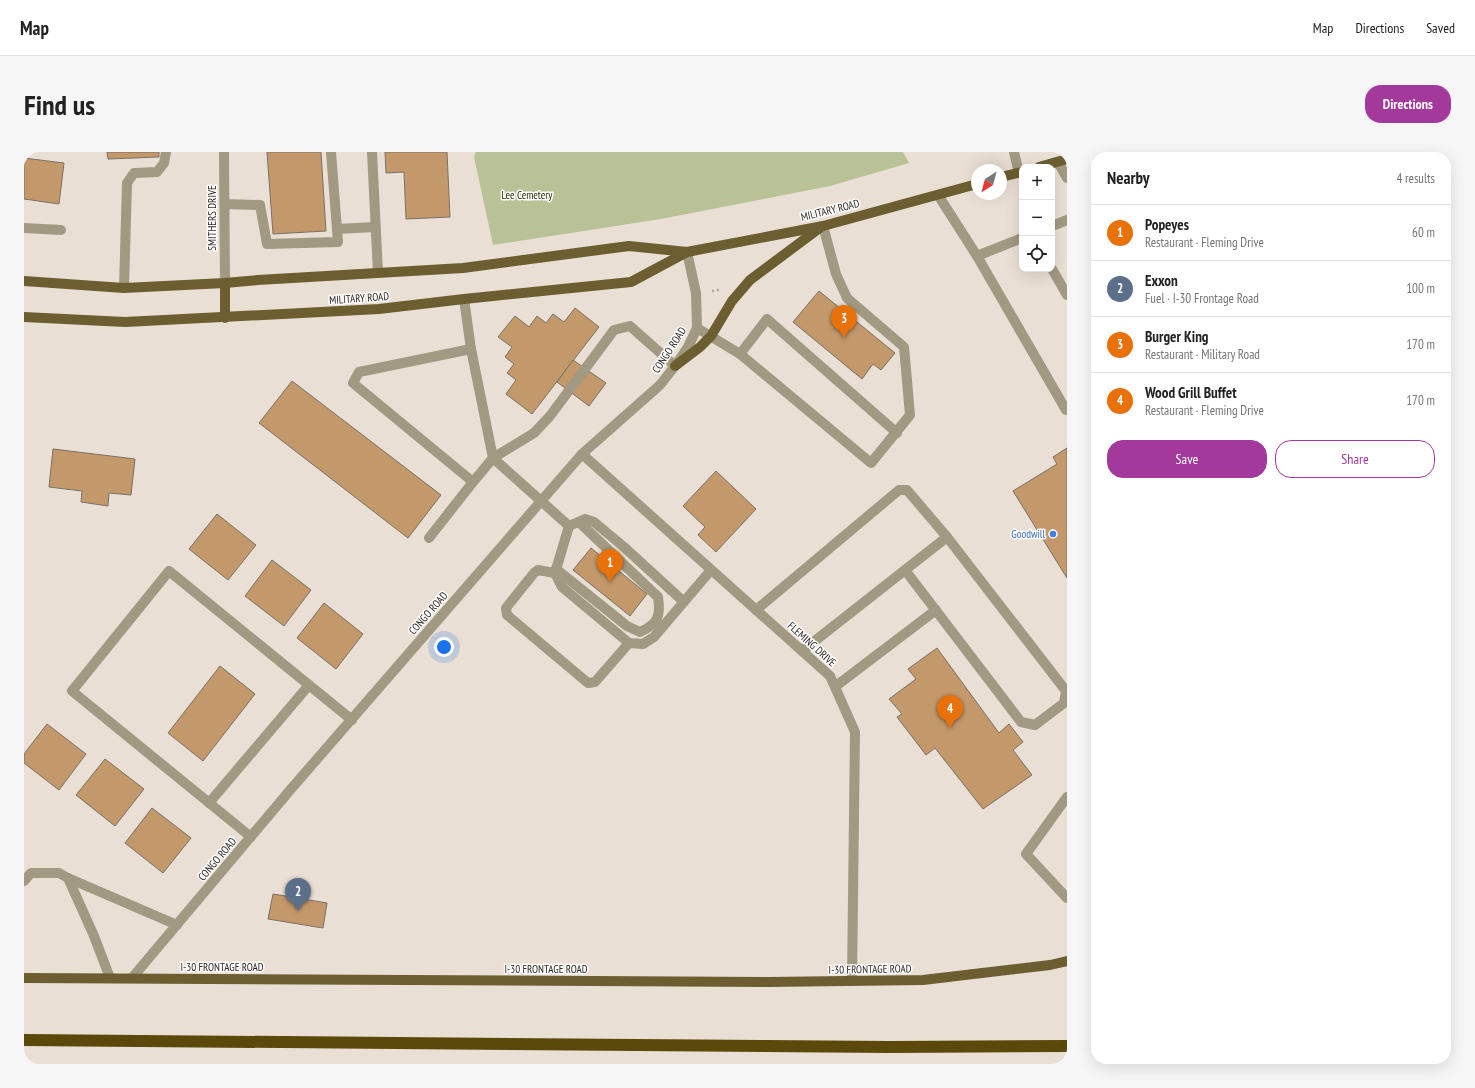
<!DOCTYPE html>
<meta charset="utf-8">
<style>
body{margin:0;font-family:"PT Sans Narrow",sans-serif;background:#f6f6f6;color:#222}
.controls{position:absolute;right:12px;top:12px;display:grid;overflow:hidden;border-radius:8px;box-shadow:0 4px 16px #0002}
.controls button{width:36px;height:36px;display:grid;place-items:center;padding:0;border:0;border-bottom:1px solid #e0e0e0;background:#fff;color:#222;font:20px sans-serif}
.compass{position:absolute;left:947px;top:12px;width:36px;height:36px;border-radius:50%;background:#fff;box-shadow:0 4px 16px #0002;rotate:216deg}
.you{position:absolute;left:420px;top:495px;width:14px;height:14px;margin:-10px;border:3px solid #fff;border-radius:50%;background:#1a73e8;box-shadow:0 0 0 6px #1a73e833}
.badge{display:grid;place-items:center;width:26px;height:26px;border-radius:50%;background:#a2399b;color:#fff;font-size:13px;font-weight:700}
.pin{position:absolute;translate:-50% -33px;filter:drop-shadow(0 1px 2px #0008)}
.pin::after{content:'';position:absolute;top:21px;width:14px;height:12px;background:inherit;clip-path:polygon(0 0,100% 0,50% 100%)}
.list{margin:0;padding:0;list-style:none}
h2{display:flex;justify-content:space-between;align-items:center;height:52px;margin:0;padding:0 16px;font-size:17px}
h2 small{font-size:13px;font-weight:400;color:#767676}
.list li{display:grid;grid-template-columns:26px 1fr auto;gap:12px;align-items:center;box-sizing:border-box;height:56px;padding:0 16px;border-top:1px solid #e0e0e0}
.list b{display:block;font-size:15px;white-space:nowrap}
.list p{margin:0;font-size:13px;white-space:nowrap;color:#767676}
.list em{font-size:13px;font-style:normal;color:#767676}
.actions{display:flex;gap:8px;padding:12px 16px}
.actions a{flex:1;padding:9px 0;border:1px solid #a2399b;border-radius:16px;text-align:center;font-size:14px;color:#a2399b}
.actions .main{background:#a2399b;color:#fff}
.icon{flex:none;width:22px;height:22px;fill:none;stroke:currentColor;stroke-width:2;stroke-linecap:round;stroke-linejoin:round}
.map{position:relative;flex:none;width:1043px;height:912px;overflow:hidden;border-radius:16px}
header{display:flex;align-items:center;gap:24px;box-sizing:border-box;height:56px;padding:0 20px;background:#fff;border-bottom:1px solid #e0e0e0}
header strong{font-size:19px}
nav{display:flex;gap:22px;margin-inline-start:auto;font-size:14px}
.intro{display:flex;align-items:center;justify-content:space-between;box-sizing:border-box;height:96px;padding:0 24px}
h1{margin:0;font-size:28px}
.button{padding:10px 18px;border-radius:16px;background:#a2399b;color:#fff;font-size:14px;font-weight:700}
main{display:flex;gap:24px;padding:0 24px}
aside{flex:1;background:#fff;border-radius:16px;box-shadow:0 4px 16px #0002}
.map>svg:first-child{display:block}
</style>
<header>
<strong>Map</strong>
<nav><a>Map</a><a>Directions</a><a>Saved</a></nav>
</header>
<div class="intro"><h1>Find us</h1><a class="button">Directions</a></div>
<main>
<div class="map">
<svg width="1043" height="912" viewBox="0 0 1043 912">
<rect width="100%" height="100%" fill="#eadfd4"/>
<path fill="#b9c296" d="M 452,0 L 879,0 L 885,11 L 806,34 L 637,67 L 469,93 L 450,5 Z"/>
<g fill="#c3996c" stroke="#7a7066">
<path d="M 83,0 L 135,0 L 135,5 L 84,7 Z"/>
<path d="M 243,0 L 297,0 L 302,79 L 249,82 Z"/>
<path d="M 361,0 L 423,0 L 426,65 L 382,67 L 380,20 L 362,21 Z"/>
<path d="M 0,6 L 40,11 L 35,52 L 0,47 Z"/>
<path d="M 795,139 L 871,201 L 857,218 L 849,212 L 838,227 L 769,170 Z"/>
<path d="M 551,156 L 575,175 L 508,262 L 482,242 L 492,228 L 483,221 L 490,212 L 481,205 L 488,195 L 474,185 L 491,164 L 505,175 L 513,164 L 522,171 L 529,162 L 540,170 Z"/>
<path d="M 549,208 L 582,231 L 565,254 L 533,230 Z"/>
<path d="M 268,229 L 417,343 L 384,386 L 235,271 Z"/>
<path d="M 1043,296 L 1043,426 L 989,339 L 1033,312 L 1029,305 Z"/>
<path d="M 29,297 L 111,307 L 107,343 L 85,341 L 84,354 L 57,350 L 58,339 L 25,335 Z"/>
<path d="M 692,319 L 732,357 L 692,400 L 674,383 L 681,375 L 659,354 Z"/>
<path d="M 193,362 L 232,393 L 204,428 L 165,397 Z"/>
<path d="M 567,396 L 623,442 L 606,464 L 549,418 Z"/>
<path d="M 248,408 L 287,438 L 260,474 L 221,444 Z"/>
<path d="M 300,451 L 339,482 L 312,517 L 273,486 Z"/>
<path d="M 913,496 L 975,581 L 985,572 L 999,590 L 989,598 L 1008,623 L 959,657 L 911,596 L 902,603 L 873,565 L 878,562 L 865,547 L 892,527 L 884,517 Z"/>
<path d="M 196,514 L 231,542 L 179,609 L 144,581 Z"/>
<path d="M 23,572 L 62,602 L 35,638 L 0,611 L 0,602 Z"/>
<path d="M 81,607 L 120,637 L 91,674 L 52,643 Z"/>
<path d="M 128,656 L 167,686 L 139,721 L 101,691 Z"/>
<path d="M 249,742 L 303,751 L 299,776 L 244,767 Z"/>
</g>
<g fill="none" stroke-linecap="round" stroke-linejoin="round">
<path stroke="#afa69d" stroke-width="2.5" stroke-dasharray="2 3" stroke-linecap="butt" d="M 688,139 L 694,138 L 697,140"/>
<g stroke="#a19981" stroke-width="10">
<path d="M 200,0 L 201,131"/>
<path d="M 348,0 L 354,121"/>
<path d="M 990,0 L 995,21"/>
<path d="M 1034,10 L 1043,26"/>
<path d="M 914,43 L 953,104 L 1042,258 L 1043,258"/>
<path d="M 201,52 L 236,53 L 243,92 L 314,90 L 307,0"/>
<path d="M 1028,74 L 1043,68"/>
<path d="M 0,76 L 37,78"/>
<path d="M 313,77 L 351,75"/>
<path d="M 953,104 L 998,86"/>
<path d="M 1028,117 L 1043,143"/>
<path d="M 100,136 L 103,31 L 110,21 L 133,20 L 140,11 L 142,0"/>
<path d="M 440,147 L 447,197 L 469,306 L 545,374"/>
<path d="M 673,176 L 716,202 L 847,311 L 886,263 L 880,195 L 823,146 L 812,122 L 799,74"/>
<path d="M 447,197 L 335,220 L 329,231 L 449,330 L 469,306 L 510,281 L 526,264 L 590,178 L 606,174 L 651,214"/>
<path d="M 716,202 L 743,167 L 873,281"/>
<path d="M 558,302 L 806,524 L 831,580 L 828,829"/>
<path d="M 405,386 L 449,330"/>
<path d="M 532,417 L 603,474 L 616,480 C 634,472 637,464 634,445 L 555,370"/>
<path d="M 531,421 L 514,418 L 510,421 L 482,456 L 483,463 L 564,531 L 571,530 L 605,491"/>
<path d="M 660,450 L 600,395 L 570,370 L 561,367 L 545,374 L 531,421 L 538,435 L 605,491 L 619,492 L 630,485 L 687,418"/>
<path d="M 732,458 L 875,338 L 883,338 L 923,385"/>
<path d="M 778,499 L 881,418 L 997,570 L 1011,573 L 1040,551 L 1042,539 L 923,385 L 881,418"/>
<path d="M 812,534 L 912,458"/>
<path d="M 1043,645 L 1002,702 L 1043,746"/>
<path d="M 185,651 L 285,533"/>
<path d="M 227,685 L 48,539 L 145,419 L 328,568"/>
<path d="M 44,726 L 153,773"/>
<path d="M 0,729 L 7,721 L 35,721 L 44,726 L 70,784 L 86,826"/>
<path d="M 108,826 L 267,637 L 558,302 L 636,233 L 651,214 L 664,195 L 673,176 L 672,141 L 663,100"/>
</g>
<g stroke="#6c5e30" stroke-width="10">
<path d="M 1015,15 L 1043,7"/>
<path d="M 977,25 L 998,20"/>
<path d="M 0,129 L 100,136 L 201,131 L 234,128 L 439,116 L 605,94 L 663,100 L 799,74 L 953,32"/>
<path d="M 0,165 L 101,170 L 355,157 L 440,147 L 607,130 L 663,100"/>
<path d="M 201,166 L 201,131"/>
<path d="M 651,214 L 676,195 L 687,184 L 708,149 L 726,128 L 797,75"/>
<path d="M 0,826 L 744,830 L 899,828 L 1026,813 L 1043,809"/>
</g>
<path stroke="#5a490a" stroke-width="12" d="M 0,888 L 866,895 L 1043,894"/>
</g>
<circle fill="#3f7fe0" stroke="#fff" stroke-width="1.5" cx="1029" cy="382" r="4"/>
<g text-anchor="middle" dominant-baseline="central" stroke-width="3" stroke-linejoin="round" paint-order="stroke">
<g font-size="11" fill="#282e00" stroke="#fff">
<text x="503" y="43">Lee Cemetery</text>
</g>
<g font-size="11" fill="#2b2723" stroke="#fff">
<text transform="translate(806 58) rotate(-14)">MILITARY ROAD</text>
<text transform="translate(188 66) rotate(-90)">SMITHERS DRIVE</text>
<text transform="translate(335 146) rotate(-4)">MILITARY ROAD</text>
<text transform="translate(645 198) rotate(-57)">CONGO ROAD</text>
<text transform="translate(404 461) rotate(-49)">CONGO ROAD</text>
<text transform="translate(788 492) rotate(42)">FLEMING DRIVE</text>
<text transform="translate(193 707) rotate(-50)">CONGO ROAD</text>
<text x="198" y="815">I-30 FRONTAGE ROAD</text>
<text x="522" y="817">I-30 FRONTAGE ROAD</text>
<text transform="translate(846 817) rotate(-1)">I-30 FRONTAGE ROAD</text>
</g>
<g font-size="11" fill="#366cbe" stroke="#fff" text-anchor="end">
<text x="1021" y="382">Goodwill</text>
</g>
</g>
</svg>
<div class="controls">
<button>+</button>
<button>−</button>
<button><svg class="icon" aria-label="locate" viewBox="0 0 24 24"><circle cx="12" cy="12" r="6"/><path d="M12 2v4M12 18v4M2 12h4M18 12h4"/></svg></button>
</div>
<svg class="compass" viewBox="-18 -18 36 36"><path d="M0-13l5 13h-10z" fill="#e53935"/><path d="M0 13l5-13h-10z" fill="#767676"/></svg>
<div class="you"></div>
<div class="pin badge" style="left:586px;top:430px;background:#e8710a">1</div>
<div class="pin badge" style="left:274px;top:759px;background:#5c6f8a">2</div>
<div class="pin badge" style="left:820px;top:186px;background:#e8710a">3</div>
<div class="pin badge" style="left:926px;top:576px;background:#e8710a">4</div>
</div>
<aside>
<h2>Nearby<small>4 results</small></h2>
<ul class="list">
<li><span class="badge" style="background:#e8710a">1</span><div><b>Popeyes</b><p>Restaurant · Fleming Drive</p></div><em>60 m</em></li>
<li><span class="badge" style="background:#5c6f8a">2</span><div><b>Exxon</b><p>Fuel · I-30 Frontage Road</p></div><em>100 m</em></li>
<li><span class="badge" style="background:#e8710a">3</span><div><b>Burger King</b><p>Restaurant · Military Road</p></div><em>170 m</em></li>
<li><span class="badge" style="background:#e8710a">4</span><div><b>Wood Grill Buffet</b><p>Restaurant · Fleming Drive</p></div><em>170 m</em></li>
</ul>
<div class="actions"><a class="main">Save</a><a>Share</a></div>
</aside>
</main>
